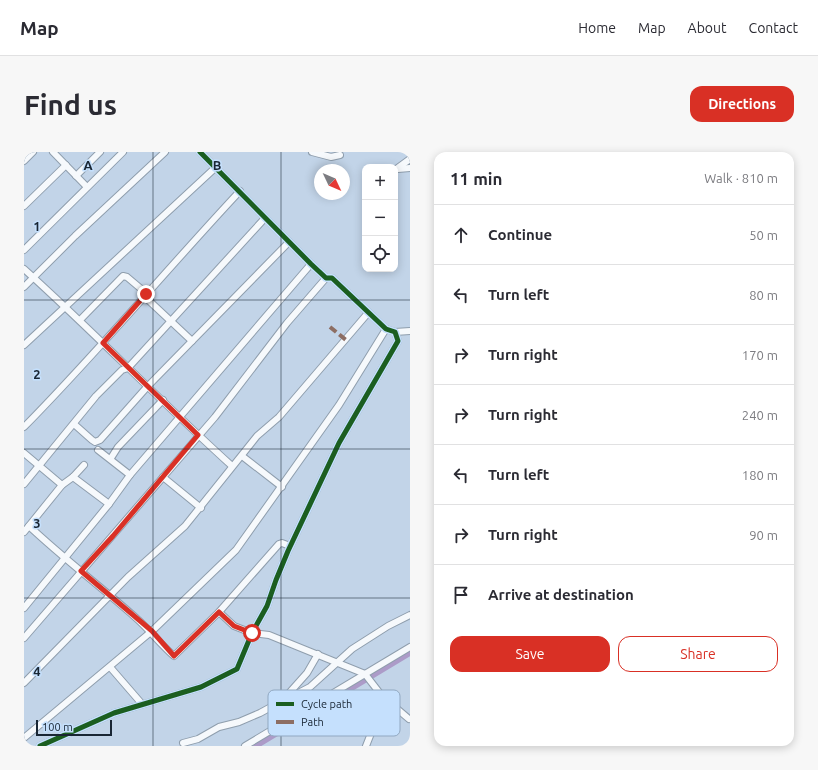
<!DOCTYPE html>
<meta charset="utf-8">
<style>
body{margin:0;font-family:Ubuntu,sans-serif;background:#f7f7f7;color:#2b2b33}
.controls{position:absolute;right:12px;top:12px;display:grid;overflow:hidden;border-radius:8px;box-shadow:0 2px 10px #0003}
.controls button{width:36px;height:36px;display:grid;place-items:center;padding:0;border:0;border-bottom:1px solid #e1e1e2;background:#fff;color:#2b2b33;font:20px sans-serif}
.compass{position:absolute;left:290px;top:12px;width:36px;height:36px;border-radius:50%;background:#fff;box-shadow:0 2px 10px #0003;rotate:134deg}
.scale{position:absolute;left:12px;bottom:10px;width:76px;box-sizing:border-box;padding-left:4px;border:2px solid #192634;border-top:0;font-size:11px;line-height:14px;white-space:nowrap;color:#192634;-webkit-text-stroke:3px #c5e0fd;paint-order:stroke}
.stop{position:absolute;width:12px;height:12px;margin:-9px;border:3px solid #d93025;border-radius:50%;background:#fff}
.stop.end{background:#d93025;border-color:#fff;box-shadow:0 1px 4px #0008}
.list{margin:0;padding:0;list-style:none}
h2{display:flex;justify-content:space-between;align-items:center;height:52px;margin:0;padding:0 16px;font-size:17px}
h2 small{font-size:13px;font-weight:400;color:#7c7c81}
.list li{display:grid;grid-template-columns:26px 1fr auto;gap:12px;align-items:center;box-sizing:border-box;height:60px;padding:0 16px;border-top:1px solid #e1e1e2}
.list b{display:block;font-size:15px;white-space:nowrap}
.list em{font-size:13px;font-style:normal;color:#7c7c81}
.actions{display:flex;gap:8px;padding:12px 16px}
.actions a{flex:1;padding:9px 0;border:1px solid #d93025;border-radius:12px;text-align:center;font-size:14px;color:#d93025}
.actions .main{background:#d93025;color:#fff}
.icon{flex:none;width:22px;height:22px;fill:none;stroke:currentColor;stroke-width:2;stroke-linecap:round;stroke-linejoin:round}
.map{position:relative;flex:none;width:386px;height:594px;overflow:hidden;border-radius:12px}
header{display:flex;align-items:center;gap:24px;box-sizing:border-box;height:56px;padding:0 20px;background:#fff;border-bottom:1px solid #e1e1e2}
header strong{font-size:19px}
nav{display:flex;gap:22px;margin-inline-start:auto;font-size:14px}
.intro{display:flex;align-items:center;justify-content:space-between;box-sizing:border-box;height:96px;padding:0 24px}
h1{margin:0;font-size:28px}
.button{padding:10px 18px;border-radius:12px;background:#d93025;color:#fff;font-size:14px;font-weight:700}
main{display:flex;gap:24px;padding:0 24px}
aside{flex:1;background:#fff;border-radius:12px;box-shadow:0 2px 10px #0003}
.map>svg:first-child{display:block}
</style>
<header>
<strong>Map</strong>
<nav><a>Home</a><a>Map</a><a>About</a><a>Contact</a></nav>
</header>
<div class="intro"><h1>Find us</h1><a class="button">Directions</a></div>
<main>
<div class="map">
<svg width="386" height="594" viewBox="0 0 386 594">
<rect width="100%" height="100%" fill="#c2d4e8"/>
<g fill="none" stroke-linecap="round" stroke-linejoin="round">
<path stroke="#ac9bc8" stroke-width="5.5" d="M 232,594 L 386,501"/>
<g stroke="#8f9ead" stroke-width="8">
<g id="minor">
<path d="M 29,0 L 63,35"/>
<path d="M 288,0 L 307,5 L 316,3"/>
<path d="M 0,9 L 9,0"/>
<path d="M 374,17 L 386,16"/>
<path d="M 371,18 L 386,7"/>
<path d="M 52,24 L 76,0"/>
<path d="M 0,54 L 42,13"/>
<path d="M 0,98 L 99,0"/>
<path d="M 0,117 C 71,181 137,250 208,314"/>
<path d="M 0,135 L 51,84 L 141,0"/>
<path d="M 120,144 L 168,189"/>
<path d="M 56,168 L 99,124 L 103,125 L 122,141"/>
<path d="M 371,180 L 386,179"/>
<path d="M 0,193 L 191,16"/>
<path d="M 50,272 L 68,288 L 71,290 L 76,288 L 123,235 L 265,90"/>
<path d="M 0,275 C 75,199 143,117 216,39"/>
<path d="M 74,298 L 106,323"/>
<path d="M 0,301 L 38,333"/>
<path d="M 218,304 L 258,335"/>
<path d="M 87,306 L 94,295 L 139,248"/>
<path d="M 49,325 L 85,352"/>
<path d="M 139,325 L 177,356"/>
<path d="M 0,332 L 72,244 L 98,218 L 104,216 L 241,66"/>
<path d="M 5,374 C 39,406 76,434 111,465 C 125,477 136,492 150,504 L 195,460 L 255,392 L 258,391 L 266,394"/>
<path d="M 0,380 L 38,333 L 49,325 L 60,313"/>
<path d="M 0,456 L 85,352 L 106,323 L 287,112"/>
<path d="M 195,460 L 210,474 L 228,481 L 245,483 L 341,522 L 358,544 L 385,567"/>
<path d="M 0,486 L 191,265 L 263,171 L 302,126"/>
<path d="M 86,515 L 118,552"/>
<path d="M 0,531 L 104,425 L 161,374 L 233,284 L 255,265 L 344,161"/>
<path d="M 261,548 L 286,535 L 328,497 L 364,474 L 386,463"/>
<path d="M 0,586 L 128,479 L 212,398 L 315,253 L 362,177"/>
<path d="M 159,591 L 174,587 L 195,575 L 215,570 L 236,561 L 258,549 L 283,521 L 294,502"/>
<path d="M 16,594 L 90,561 L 177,535 L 213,517 L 228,481 L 243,454 L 252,428 L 264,399 L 315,291 L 374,189 L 371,180 L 362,177 L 308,126 L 302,126 L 287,112 L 176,0"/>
<path d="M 221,594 L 386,495"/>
<path d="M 342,594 L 361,546"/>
</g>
</g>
<use href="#minor" stroke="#f6f9fc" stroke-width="6"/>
<path stroke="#8d6e63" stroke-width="4" stroke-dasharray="8 4" stroke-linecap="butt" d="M 306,175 L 322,188"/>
<g stroke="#c5e0fd" stroke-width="8">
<path id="cycleway" d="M 16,594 L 90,561 L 177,535 L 213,517 L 228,481 L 243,454 L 252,428 L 264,399 L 315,291 L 374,189 L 371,180 L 362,177 L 308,126 L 302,126 L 287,112 L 176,0"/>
</g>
<use href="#cycleway" stroke="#1b5e20" stroke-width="5"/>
</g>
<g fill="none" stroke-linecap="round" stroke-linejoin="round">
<path stroke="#d93025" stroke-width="5" d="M 122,142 L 79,191 L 174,283 L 89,384 L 57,419 L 128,479 L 150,504 L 195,460 L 210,474 L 228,481"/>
</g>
<path fill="none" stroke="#192634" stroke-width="1" stroke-opacity="0.55" d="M 129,0 L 129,594M 257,0 L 257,594M 0,148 L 386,148M 0,297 L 386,297M 0,446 L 386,446"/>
<rect x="244" y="538" width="132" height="46" rx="6" fill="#c5e0fd" stroke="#91a8c1" stroke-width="1"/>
<rect x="252" y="550" width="18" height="4" fill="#1b5e20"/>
<rect x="252" y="568" width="18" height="4" fill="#8d6e63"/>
<g font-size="11" fill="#192634">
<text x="277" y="556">Cycle path</text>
<text x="277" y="574">Path</text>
</g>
<g font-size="13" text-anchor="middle" font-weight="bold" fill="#192634" stroke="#c5e0fd" stroke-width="3" stroke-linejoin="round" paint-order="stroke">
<text x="64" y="18">A</text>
<text x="193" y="18">B</text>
<text x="13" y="79">1</text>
<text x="13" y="227">2</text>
<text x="13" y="376">3</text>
<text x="13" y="524">4</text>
</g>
</svg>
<div class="controls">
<button>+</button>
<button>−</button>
<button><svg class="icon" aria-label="locate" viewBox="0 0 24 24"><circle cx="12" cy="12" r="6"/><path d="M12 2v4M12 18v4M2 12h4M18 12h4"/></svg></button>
</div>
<svg class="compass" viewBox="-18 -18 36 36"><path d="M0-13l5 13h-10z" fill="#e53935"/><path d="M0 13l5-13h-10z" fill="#7c7c81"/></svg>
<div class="scale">100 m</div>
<div class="stop" style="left:228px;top:481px"></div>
<div class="stop end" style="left:122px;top:142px"></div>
</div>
<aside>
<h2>11 min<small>Walk · 810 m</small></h2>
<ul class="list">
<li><svg class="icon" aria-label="ahead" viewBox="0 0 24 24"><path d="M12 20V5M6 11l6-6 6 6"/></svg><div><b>Continue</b></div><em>50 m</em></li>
<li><svg class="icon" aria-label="left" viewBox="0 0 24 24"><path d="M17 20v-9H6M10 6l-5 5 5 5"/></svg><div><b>Turn left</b></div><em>80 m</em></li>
<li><svg class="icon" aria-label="right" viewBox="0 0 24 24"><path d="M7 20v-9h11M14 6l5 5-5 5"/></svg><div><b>Turn right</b></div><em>170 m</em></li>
<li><svg class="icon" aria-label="right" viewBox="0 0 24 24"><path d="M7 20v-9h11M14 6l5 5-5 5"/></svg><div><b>Turn right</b></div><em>240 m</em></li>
<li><svg class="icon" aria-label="left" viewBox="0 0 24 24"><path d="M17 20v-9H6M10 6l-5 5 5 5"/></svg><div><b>Turn left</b></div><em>180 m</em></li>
<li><svg class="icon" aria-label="right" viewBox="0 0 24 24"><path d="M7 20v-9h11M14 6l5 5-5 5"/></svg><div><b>Turn right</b></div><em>90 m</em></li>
<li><svg class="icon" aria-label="arrive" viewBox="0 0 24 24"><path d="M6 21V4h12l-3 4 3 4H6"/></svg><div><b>Arrive at destination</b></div></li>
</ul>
<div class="actions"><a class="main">Save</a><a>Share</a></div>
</aside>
</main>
